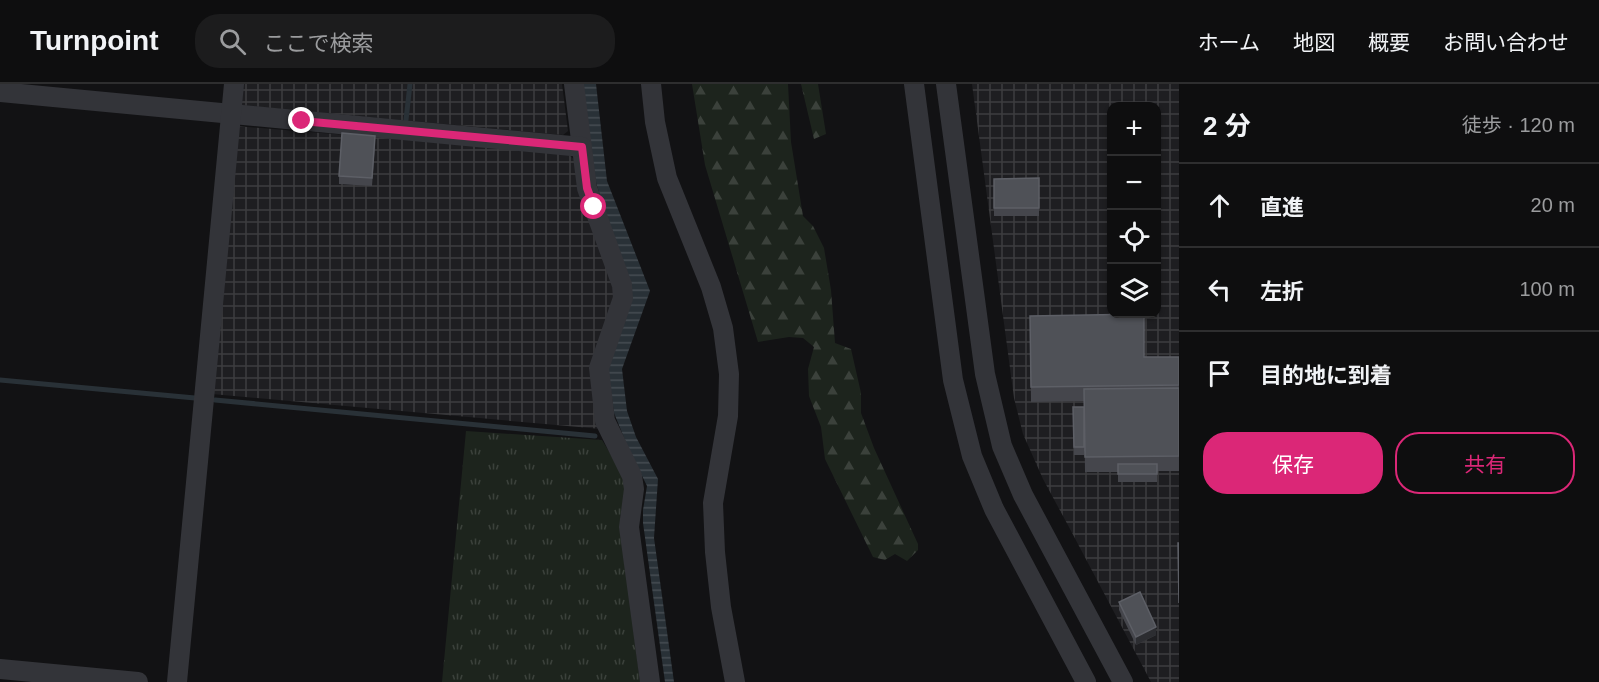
<!DOCTYPE html>
<html lang="ja">
<meta charset="utf-8">
<style>
body{margin:0;font-family:Arial,"Noto Sans JP",sans-serif;background:#1c1c1d;color:#f1f3f6}
.controls{position:absolute;right:18px;top:18px;display:grid;overflow:hidden;border-radius:12px;box-shadow:0 2px 4px #0004}
.controls button{width:54px;height:54px;display:grid;place-items:center;padding:0;border:0;border-bottom:2px solid #2e2e2f;background:#0e0e0f;color:#f1f3f6;font:30px sans-serif}
.stop{position:absolute;width:18px;height:18px;margin:-14px;border:4px solid #db2777;border-radius:50%;background:#fff}
.stop.end{background:#db2777;border-color:#fff;box-shadow:0 2px 6px #0008}
.list{margin:0;padding:0;list-style:none}
h2{display:flex;justify-content:space-between;align-items:center;height:78px;margin:0;padding:0 24px;font-size:26px}
h2 small{font-size:20px;font-weight:400;color:#9b9c9e}
.list li{display:grid;grid-template-columns:39px 1fr auto;gap:18px;align-items:center;box-sizing:border-box;height:84px;padding:0 24px;border-top:2px solid #2e2e2f}
.list b{display:block;font-size:22px;white-space:nowrap}
.list em{font-size:20px;font-style:normal;color:#9b9c9e}
.actions{display:flex;gap:12px;padding:18px 24px}
.actions a{flex:1;padding:14px 0;border:2px solid #db2777;border-radius:24px;text-align:center;font-size:21px;color:#db2777}
.actions .main{background:#db2777;color:#fff}
.icon{flex:none;width:33px;height:33px;fill:none;stroke:currentColor;stroke-width:2;stroke-linecap:round;stroke-linejoin:round}
.map{position:relative;flex:none;width:1179px;height:598px;overflow:hidden}
header{display:flex;align-items:center;gap:36px;box-sizing:border-box;height:84px;padding:0 30px;background:#0e0e0f;border-bottom:2px solid #2e2e2f}
header strong{font-size:28px}
nav{display:flex;gap:33px;margin-inline-start:auto;font-size:21px}
.search{width:420px;height:54px;background:#1c1c1d;display:flex;align-items:center;gap:15px;box-sizing:border-box;padding:0 21px;border-radius:24px;color:#9b9c9e;font-size:22px}
main{display:flex}
aside{flex:1;background:#0e0e0f}
.map>svg:first-child{display:block}
</style>
<header>
<strong>Turnpoint</strong>
<div class="search"><svg class="icon" aria-label="search" viewBox="0 0 24 24"><circle cx="10" cy="10" r="6"/><path d="M15 15l6 6"/></svg>ここで検索</div>
<nav><a>ホーム</a><a>地図</a><a>概要</a><a>お問い合わせ</a></nav>
</header>
<main>
<div class="map">
<svg width="1179" height="598" viewBox="0 0 1179 598">
<defs>
<pattern id="industrial-grid" width="8" height="8" patternUnits="userSpaceOnUse" patternTransform="scale(1.5)"><rect width="8" height="8" fill="#1e1e21"/><path d="M0 4h8M4 0v8" fill="none" stroke="#3c3c3f"/></pattern>
<pattern id="grass-tufts" width="24" height="20" patternUnits="userSpaceOnUse" patternTransform="scale(1.5)"><rect width="24" height="20" fill="#1d241d"/><path d="M3 7l-1-3M5 7V3M7 7l1-3M15 17l-1-3M17 17v-4M19 17l1-3" fill="none" stroke="#3b413b"/></pattern>
<pattern id="forest-firs" width="22" height="20" patternUnits="userSpaceOnUse" patternTransform="scale(1.5)"><rect width="22" height="20" fill="#1d241d"/><path d="M5 1l3.5 6h-7zM16 11l3.5 6h-7z" fill="#3b413b"/></pattern>
<pattern id="water-rules" width="6" height="5" patternUnits="userSpaceOnUse" patternTransform="scale(1.5)"><rect width="6" height="5" fill="#293137"/><path d="M0 2.5h6" fill="none" stroke="#454c52"/></pattern>
</defs>
<rect width="100%" height="100%" fill="#121214"/>
<g fill="url(#industrial-grid)" fill-rule="evenodd">
<path d="M 240,0 L 562,0 L 568,47 L 563,51 L 238,21 Z"/>
<path d="M 972,0 L 1179,0 L 1179,598 L 1151,598 L 1070,445 L 1043,395 L 1023,350 L 1014,314 ZM 1112,22 L 1156,22 L 1156,230 L 1112,230 Z"/>
<path d="M 236,42 L 567,69 L 577,78 L 615,208 L 601,345 L 212,310 Z"/>
</g>
<path fill="url(#grass-tufts)" d="M 466,347 L 602,356 L 626,396 L 620,436 L 640,598 L 442,598 Z"/>
<g fill="url(#forest-firs)">
<path d="M 692,0 L 788,0 L 791,58 L 803,132 L 813,142 L 824,164 L 831,206 L 835,259 L 851,265 L 861,309 L 861,329 L 874,364 L 918,460 L 918,466 L 907,477 L 895,470 L 885,476 L 873,473 L 825,375 L 821,343 L 809,312 L 808,285 L 814,263 L 803,254 L 789,253 L 758,258 L 705,81 Z"/>
<path d="M 801,0 L 818,0 L 826,50 L 814,55 Z"/>
</g>
<path fill="url(#water-rules)" d="M 582,0 L 596,0 L 607,97 L 650,207 L 622,285 L 627,327 L 636,353 L 658,395 L 654,454 L 674,598 L 665,598 L 643,439 L 643,426 L 647,402 L 627,361 L 614,329 L 608,285 L 632,206 L 597,102 L 593,83 Z"/>
<g fill="none" stroke-linecap="round" stroke-linejoin="round">
<g stroke="#293137" stroke-width="5">
<path d="M 406,36 L 410,0"/>
<path d="M 0,296 L 195,314"/>
<path d="M 215,316 L 595,352"/>
</g>
<g stroke="#333439" stroke-width="20">
<path d="M 574,0 L 587,104 L 622,201 L 623,214 L 599,284 L 605,337 L 632,392 L 634,405 L 629,443 L 650,598"/>
<path d="M 651,0 L 655,38 L 667,94 L 711,203 L 723,244 L 729,290 L 728,332 L 713,419 L 715,468 L 721,523 L 735,598"/>
<path d="M 914,0 L 953,296 L 972,372 L 994,425 L 1086,598"/>
<path d="M 946,0 L 985,290 L 1002,362 L 1023,411 L 1123,598"/>
<path d="M 0,8 L 582,63"/>
<path d="M 0,585 L 138,598"/>
<path d="M 177,598 L 234,0"/>
</g>
</g>
<g fill="#45464c">
<path d="M 375,60 L 372,102 L 339,100 L 339,92 Z"/>
<path d="M 1039,94 L 1039,132 L 994,132 L 994,95 Z"/>
<path d="M 1030,232 L 1144,273 L 1179,273 L 1179,387 L 1157,387 L 1157,398 L 1118,398 L 1118,388 L 1085,388 L 1084,317 L 1031,318 Z"/>
<path d="M 1073,323 L 1084,323 L 1084,371 L 1074,371 Z"/>
<path d="M 1119,518 L 1156,551 L 1136,561 L 1119,526 Z"/>
</g>
<path fill="#2c2d31" d="M 1156,543 L 1156,551 L 1136,561 L 1136,553 Z"/>
<g fill="#4f5157" stroke="#5d5f66" stroke-width="1.5">
<path d="M 342,49 L 375,52 L 372,94 L 339,92 Z"/>
<path d="M 1039,94 L 1039,124 L 994,124 L 994,95 Z"/>
<path d="M 1144,230 L 1144,273 L 1179,273 L 1179,301 L 1031,303 L 1030,232 Z"/>
<path d="M 1179,304 L 1179,372 L 1085,373 L 1084,305 Z"/>
<path d="M 1073,323 L 1084,323 L 1084,363 L 1074,363 Z"/>
<rect x="1118" y="380" width="39" height="10"/>
<path d="M 1178,459 L 1179,459 L 1179,519 Z"/>
<path d="M 1140,508 L 1156,543 L 1136,553 L 1119,518 Z"/>
</g>
<g fill="none" stroke-linecap="round" stroke-linejoin="round">
<path stroke="#db2777" stroke-width="8" d="M 302,37 L 582,63 L 587,104 L 594,123"/>
</g>
</svg>
<div class="controls">
<button>+</button>
<button>−</button>
<button><svg class="icon" aria-label="locate" viewBox="0 0 24 24"><circle cx="12" cy="12" r="6"/><path d="M12 2v4M12 18v4M2 12h4M18 12h4"/></svg></button>
<button><svg class="icon" aria-label="layers" viewBox="0 0 24 24"><path d="M12 4l9 5-9 5-9-5zM3 14l9 5 9-5"/></svg></button>
</div>
<div class="stop" style="left:594px;top:123px"></div>
<div class="stop end" style="left:302px;top:37px"></div>
</div>
<aside>
<h2>2 分<small>徒歩 · 120 m</small></h2>
<ul class="list">
<li><svg class="icon" aria-label="ahead" viewBox="0 0 24 24"><path d="M12 20V5M6 11l6-6 6 6"/></svg><div><b>直進</b></div><em>20 m</em></li>
<li><svg class="icon" aria-label="left" viewBox="0 0 24 24"><path d="M17 20v-9H6M10 6l-5 5 5 5"/></svg><div><b>左折</b></div><em>100 m</em></li>
<li><svg class="icon" aria-label="arrive" viewBox="0 0 24 24"><path d="M6 21V4h12l-3 4 3 4H6"/></svg><div><b>目的地に到着</b></div></li>
</ul>
<div class="actions"><a class="main">保存</a><a>共有</a></div>
</aside>
</main>
